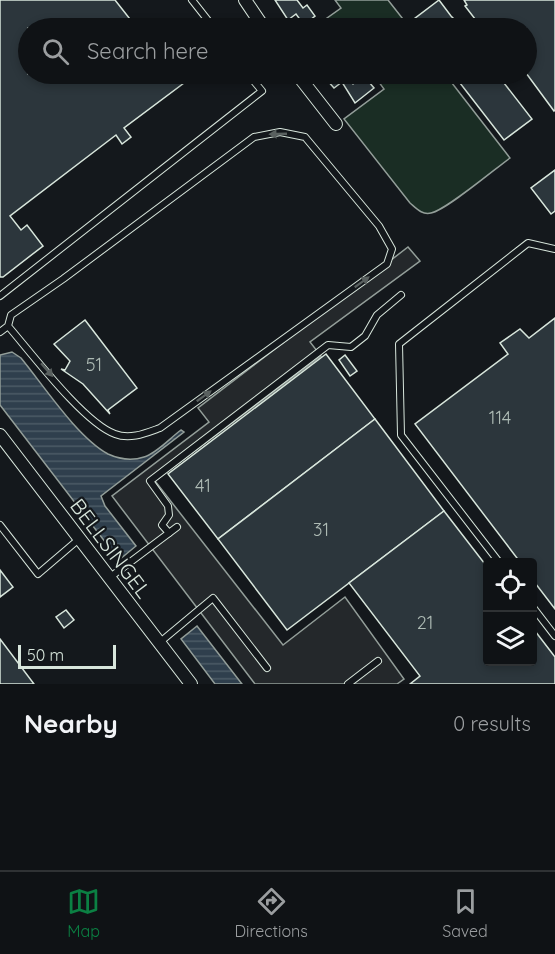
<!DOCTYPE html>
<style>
body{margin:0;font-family:Quicksand,sans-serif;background:#1d2022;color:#f1f3f6}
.controls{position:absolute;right:18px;bottom:18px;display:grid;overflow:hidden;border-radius:6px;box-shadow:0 3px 9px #0003}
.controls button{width:54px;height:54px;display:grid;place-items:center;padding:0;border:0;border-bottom:2px solid #2f3234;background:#0f1215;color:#f1f3f6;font:30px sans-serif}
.scale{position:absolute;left:18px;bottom:15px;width:98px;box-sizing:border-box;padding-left:6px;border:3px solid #d8e6dc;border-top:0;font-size:16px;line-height:21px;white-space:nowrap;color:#d8e6dc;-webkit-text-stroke:4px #14181c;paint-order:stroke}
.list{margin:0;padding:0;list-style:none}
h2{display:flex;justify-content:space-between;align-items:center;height:78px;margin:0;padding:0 24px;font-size:26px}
h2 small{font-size:20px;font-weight:400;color:#9b9ea0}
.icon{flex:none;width:33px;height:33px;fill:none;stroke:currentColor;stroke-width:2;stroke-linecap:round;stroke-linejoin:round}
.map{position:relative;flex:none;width:555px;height:684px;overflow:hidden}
.search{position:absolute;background:#0f1215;box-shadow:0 3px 9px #0003;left:18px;right:18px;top:18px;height:66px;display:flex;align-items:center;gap:15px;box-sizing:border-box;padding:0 21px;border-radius:33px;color:#9b9ea0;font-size:22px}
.sheet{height:186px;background:#0f1215}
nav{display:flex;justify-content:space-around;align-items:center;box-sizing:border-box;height:84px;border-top:2px solid #2f3234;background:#0f1215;font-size:16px;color:#9b9ea0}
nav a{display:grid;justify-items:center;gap:3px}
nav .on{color:#0b8043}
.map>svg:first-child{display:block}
</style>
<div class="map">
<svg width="555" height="684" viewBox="0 0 555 684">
<defs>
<pattern id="water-rules" width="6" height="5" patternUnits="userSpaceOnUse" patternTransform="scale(1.5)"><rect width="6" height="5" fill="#2f3f4d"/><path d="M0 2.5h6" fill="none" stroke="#4c5b66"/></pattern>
</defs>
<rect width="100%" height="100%" fill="#14181c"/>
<g fill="#1a2d24" stroke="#939e99" stroke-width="1.5">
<path d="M 335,0 L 388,0 L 410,28 L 313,28 L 341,8 Z"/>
<path d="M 373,74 L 445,74 L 510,158 C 496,168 445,211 431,213 C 422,215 417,209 410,203 L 344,119 L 384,89 Z"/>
</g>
<path fill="#24282b" stroke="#939e99" stroke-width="1.5" d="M 408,247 L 420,261 L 310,342 L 321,356 L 155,481 L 283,645 L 345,597 L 404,679 L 397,684 L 255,684 L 112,496 L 209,422 L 198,408 Z"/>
<g fill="url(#water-rules)" stroke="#939e99" stroke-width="1.5">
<path d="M 12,352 L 21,358 C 44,386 77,437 108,454 C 119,459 132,461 144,457 C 157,453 170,438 181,430 L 184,432 L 101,496 L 105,506 L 136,546 L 119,560 L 0,405 L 0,355 Z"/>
<path d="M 197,626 L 242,684 L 215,684 L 181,639 Z"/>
</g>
<g fill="#2c363c" stroke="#d8e6dc" stroke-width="1.5">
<path d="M 0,0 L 115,0 L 137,28 L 28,28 L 28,74 L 196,74 L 124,128 L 131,137 L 122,144 L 116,135 L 10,216 L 21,230 L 27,225 L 43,246 L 3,277 L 0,277 Z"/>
<path d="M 275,0 L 297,0 L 303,8 L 307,5 L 315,16 L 304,25 L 296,14 L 288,20 Z"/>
<path d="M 439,0 L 451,16 L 463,28 L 421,28 L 414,19 Z"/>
<path d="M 464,0 L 555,0 L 555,110 L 554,111 L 526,73 L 526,28 L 482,28 L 465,6 L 467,5 Z"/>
<path d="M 335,74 L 345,74 L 353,84 L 364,76 L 374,88 L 355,103 L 342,82 L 334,88 L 327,80 Z"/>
<path d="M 453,74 L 497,74 L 532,119 L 504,140 Z"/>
<path d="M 555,170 L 555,211 L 551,214 L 531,188 Z"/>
<path d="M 555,318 L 555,609 L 532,579 L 532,562 L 520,562 L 415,424 L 508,354 L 500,343 L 520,329 L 529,338 Z"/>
<path d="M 85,320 L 137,388 L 108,410 L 110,414 L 83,384 L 61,369 L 65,370 L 70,361 L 54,344 Z"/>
<path d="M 326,354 L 375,419 L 218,539 L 168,474 Z"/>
<path d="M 345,355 L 357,371 L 350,376 L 339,360 Z"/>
<path d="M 375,419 L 444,511 L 287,630 L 218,539 Z"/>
<path d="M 444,511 L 488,568 L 488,662 L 532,662 L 532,627 L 555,657 L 555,684 L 410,684 L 420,676 L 349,583 Z"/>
<path d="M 0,570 L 13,587 L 0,597 Z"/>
<path d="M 66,610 L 74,620 L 64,628 L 56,617 Z"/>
<path d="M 0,639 L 34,684 L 0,684 Z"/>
</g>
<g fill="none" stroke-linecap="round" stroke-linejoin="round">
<g stroke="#d8e6dc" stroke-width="8">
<g id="lane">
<path d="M 192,0 L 214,28"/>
<path d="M 0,296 L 262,91 L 248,74"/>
<path d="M 0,332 L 8,326 L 11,315 L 63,279 L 254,137 L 280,132 L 305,137 L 379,226 L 392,249 L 387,264 L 160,428 C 146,433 130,440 115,434 C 84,423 32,354 8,326"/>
<path d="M 0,525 L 38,574 L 79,539"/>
<path d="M 169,533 L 162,525 L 169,515 L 168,506 L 150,481 L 328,345 L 351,347 L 365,336 L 377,315 L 401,295"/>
<path d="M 499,562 L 401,435 L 399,344 L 528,243 L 555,249"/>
<path d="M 109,578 L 177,527"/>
<path d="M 532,606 L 555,636"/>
<path d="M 159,643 L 213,598 L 267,668"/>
<path d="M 348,684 L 378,661"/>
</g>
</g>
<g stroke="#d8e6dc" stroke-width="14">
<g id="street">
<path d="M 245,0 L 264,28"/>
<path d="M 297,74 L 336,124"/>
<path d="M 0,435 L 191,684"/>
</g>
</g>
<use href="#lane" stroke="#14181c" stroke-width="6"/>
<use href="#street" stroke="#14181c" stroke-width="12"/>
</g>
<defs><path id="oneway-solid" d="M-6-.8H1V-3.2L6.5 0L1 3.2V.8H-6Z" transform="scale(1.5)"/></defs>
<g fill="#59605f">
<use href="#oneway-solid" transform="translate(278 134) rotate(178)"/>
<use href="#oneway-solid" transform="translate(362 282) rotate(-36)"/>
<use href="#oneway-solid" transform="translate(47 370) rotate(49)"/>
<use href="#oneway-solid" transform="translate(204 396) rotate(-36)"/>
</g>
<g text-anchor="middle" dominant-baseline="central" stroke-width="4.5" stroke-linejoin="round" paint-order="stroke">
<g font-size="18" fill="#adbab4">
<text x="94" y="364">51</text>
<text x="500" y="417">114</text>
<text x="203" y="485">41</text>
<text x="321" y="529">31</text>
<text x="425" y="622">21</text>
</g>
<g font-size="21" fill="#d8e6dc" stroke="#14181c">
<text transform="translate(111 548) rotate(53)">BELLSINGEL</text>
</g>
</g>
</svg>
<div class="controls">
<button><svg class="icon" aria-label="locate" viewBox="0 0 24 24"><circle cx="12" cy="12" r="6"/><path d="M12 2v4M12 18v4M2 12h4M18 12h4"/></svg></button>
<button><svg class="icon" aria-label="layers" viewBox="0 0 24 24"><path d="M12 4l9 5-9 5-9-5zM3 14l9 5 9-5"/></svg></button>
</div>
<div class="scale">50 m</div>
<div class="search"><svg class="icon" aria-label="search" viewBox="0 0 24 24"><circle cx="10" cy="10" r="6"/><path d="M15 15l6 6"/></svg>Search here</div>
</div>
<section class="sheet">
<h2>Nearby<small>0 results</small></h2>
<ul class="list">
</ul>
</section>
<nav>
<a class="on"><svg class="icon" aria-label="map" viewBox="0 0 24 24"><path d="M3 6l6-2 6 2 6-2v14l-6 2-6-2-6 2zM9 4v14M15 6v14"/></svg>Map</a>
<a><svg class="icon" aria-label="directions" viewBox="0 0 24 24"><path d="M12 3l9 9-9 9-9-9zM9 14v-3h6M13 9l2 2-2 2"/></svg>Directions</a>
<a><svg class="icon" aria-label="saved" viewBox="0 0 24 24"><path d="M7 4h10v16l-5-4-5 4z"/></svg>Saved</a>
</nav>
